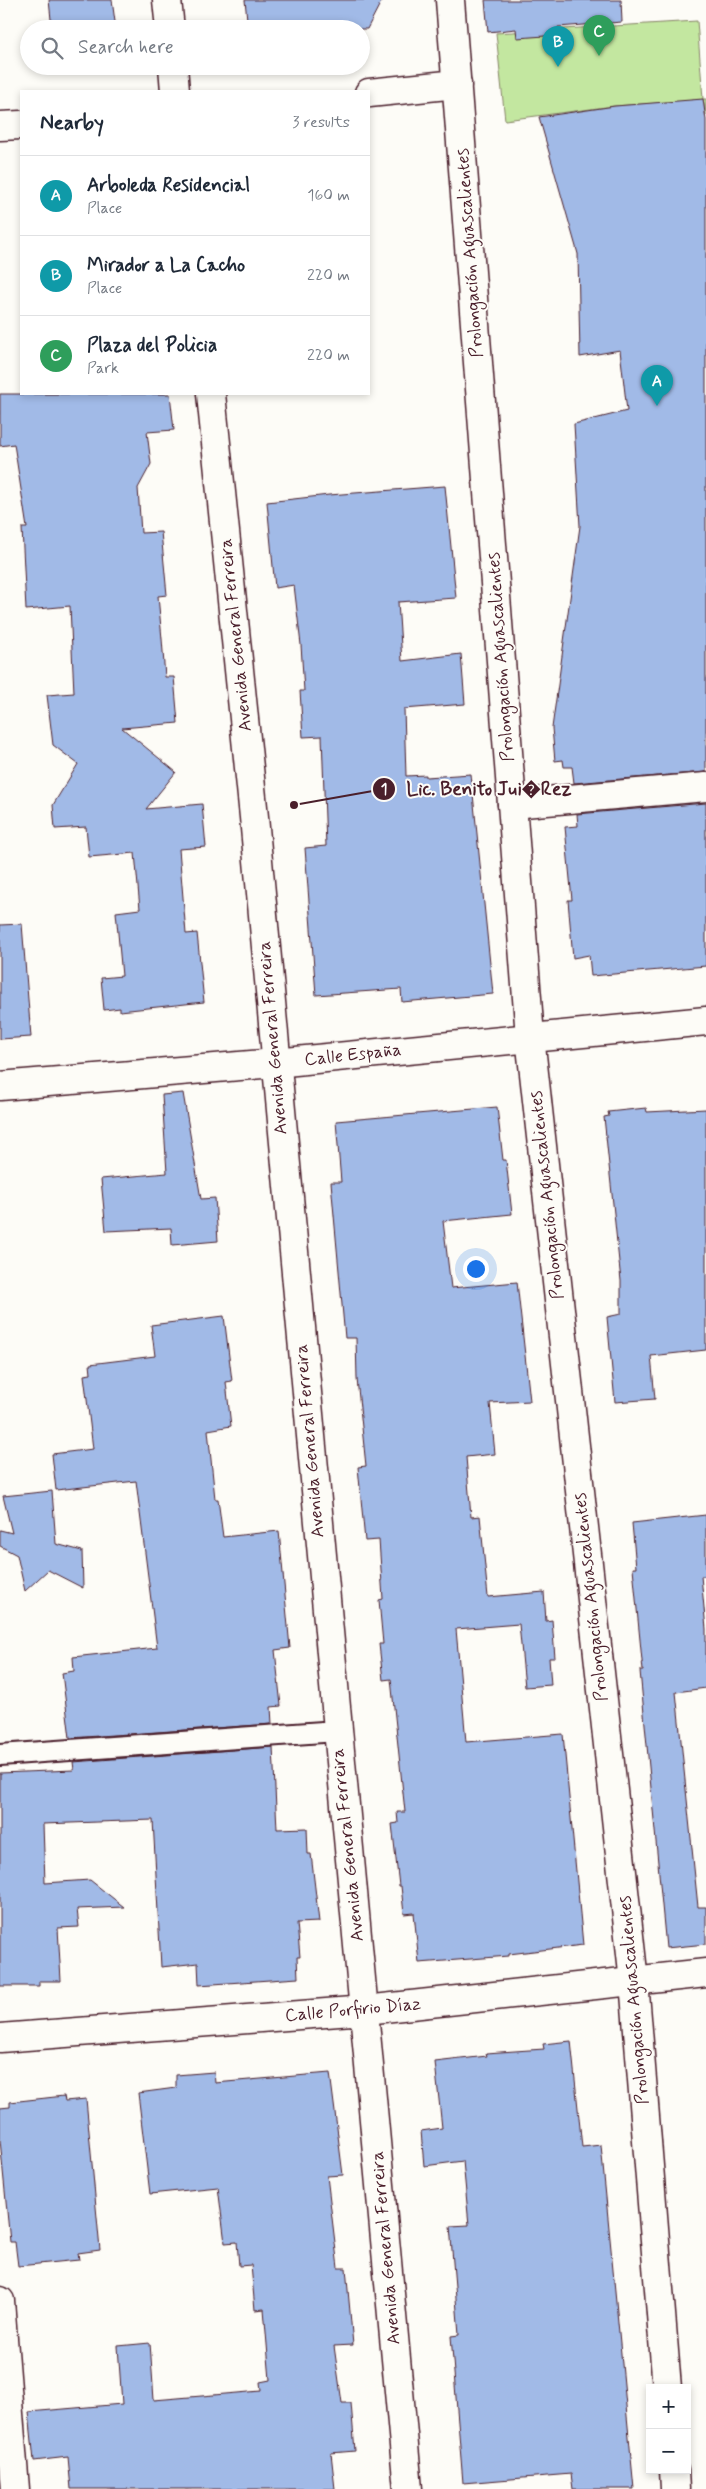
<!DOCTYPE html>
<meta charset="utf-8">
<style>
body{margin:0;font-family:Mynerve,sans-serif;background:#f6f6f7;color:#1f2937}
.controls{position:absolute;right:15px;bottom:15px;display:grid;overflow:hidden;border-radius:0px;box-shadow:0 2px 8px #0003}
.controls button{width:45px;height:45px;display:grid;place-items:center;padding:0;border:0;border-bottom:1px solid #e0e1e3;background:#fff;color:#1f2937;font:25px sans-serif}
.you{position:absolute;left:475px;top:1268px;width:18px;height:18px;margin:-12px;border:4px solid #fff;border-radius:50%;background:#1a73e8;box-shadow:0 0 0 8px #1a73e833}
.badge{display:grid;place-items:center;width:32px;height:32px;border-radius:50%;background:#4a1f2b;color:#fff;font-size:16px;font-weight:700}
.pin{position:absolute;translate:-50% -41px;filter:drop-shadow(0 1px 2px #0008)}
.pin::after{content:'';position:absolute;top:26px;width:18px;height:15px;background:inherit;clip-path:polygon(0 0,100% 0,50% 100%)}
.list{margin:0;padding:0;list-style:none}
h2{display:flex;justify-content:space-between;align-items:center;height:65px;margin:0;padding:0 20px;font-size:21px}
h2 small{font-size:16px;font-weight:400;color:#747a83}
.list li{display:grid;grid-template-columns:32px 1fr auto;gap:15px;align-items:center;box-sizing:border-box;height:80px;padding:0 20px;border-top:1px solid #e0e1e3}
.list b{display:block;font-size:19px;white-space:nowrap}
.list p{margin:0;font-size:16px;white-space:nowrap;color:#747a83}
.list em{font-size:16px;font-style:normal;color:#747a83}
.icon{flex:none;width:28px;height:28px;fill:none;stroke:currentColor;stroke-width:2;stroke-linecap:round;stroke-linejoin:round}
.map{position:relative;flex:none;width:706px;height:2489px;overflow:hidden}
.search{position:absolute;background:#fff;box-shadow:0 2px 8px #0003;left:20px;top:20px;width:350px;height:55px;display:flex;align-items:center;gap:12px;box-sizing:border-box;padding:0 18px;border-radius:28px;color:#747a83;font-size:19px}
.panel{position:absolute;background:#fff;box-shadow:0 2px 8px #0003;left:20px;top:90px;width:350px;height:305px;border-radius:0px}
.map>svg:first-child{display:block}
</style>
<div class="map">
<svg width="706" height="2489" viewBox="0 0 706 2489">
<rect width="100%" height="100%" fill="#fdfcf7"/>
<filter id="ink" filterUnits="userSpaceOnUse"><feTurbulence type="fractalNoise" baseFrequency=".02" numOctaves="2"/><feDisplacementMap in="SourceGraphic" scale="10" xChannelSelector="R" yChannelSelector="G"/><feConvolveMatrix kernelMatrix="1 2 1 2 8 2 1 2 1" color-interpolation-filters="sRGB"/></filter>
<g filter="url(#ink)">
<path fill="#c3e7a0" stroke="#868366" d="M 697,21 L 703,99 L 706,99 L 706,116 L 703,100 L 614,106 L 505,120 L 496,33 Z"/>
<g fill="#a1bae7" stroke="#4a1f2b">
<path d="M 49,0 L 112,0 L 116,29 L 52,29 Z"/>
<path d="M 245,0 L 382,0 L 367,29 L 248,29 Z"/>
<path d="M 485,0 L 621,0 L 622,22 L 558,27 L 559,35 L 517,38 L 516,29 L 488,32 Z"/>
<path d="M 55,66 L 116,66 L 116,69 L 56,74 Z"/>
<path d="M 703,99 L 706,120 L 706,772 L 574,783 L 572,767 L 564,767 L 563,760 L 555,761 L 552,728 L 580,526 L 574,424 L 627,411 L 620,350 L 580,357 L 578,254 L 539,117 L 615,106 Z"/>
<path d="M 0,394 L 170,394 L 174,430 L 147,432 L 151,464 L 138,488 L 141,533 L 161,532 L 167,595 L 158,596 L 162,639 L 165,677 L 174,677 L 178,723 L 122,728 L 176,772 L 146,809 L 202,804 L 206,847 L 179,849 L 186,934 L 197,933 L 204,1002 L 120,1011 L 120,1008 L 104,1010 L 101,978 L 122,976 L 116,912 L 140,909 L 135,853 L 89,857 L 86,827 L 55,829 L 53,805 L 78,764 L 53,745 L 47,695 L 74,693 L 70,606 L 26,610 L 22,528 L 27,528 L 14,444 L 0,446 Z"/>
<path d="M 445,486 L 456,598 L 398,602 L 402,661 L 461,654 L 465,704 L 404,709 L 406,776 L 426,775 L 426,777 L 471,774 L 493,994 L 402,1002 L 401,989 L 316,995 L 305,848 L 326,846 L 322,736 L 303,737 L 300,691 L 304,691 L 301,645 L 294,585 L 275,588 L 267,502 L 329,495 Z"/>
<path d="M 706,803 L 706,966 L 591,976 L 589,955 L 573,958 L 568,900 L 572,900 L 565,827 L 578,826 L 577,814 Z"/>
<path d="M 22,924 L 31,1037 L 0,1039 L 0,925 Z"/>
<path d="M 183,1093 L 201,1199 L 215,1198 L 218,1241 L 172,1245 L 171,1228 L 106,1231 L 101,1179 L 167,1173 L 162,1095 Z"/>
<path d="M 497,1107 L 503,1160 L 506,1160 L 512,1214 L 443,1221 L 451,1288 L 517,1282 L 530,1401 L 490,1403 L 495,1454 L 466,1457 L 471,1517 L 480,1516 L 488,1597 L 544,1592 L 546,1621 L 552,1620 L 555,1658 L 549,1658 L 551,1685 L 525,1687 L 519,1624 L 456,1629 L 466,1742 L 563,1734 L 583,1945 L 509,1954 L 509,1956 L 419,1963 L 414,1913 L 404,1914 L 401,1886 L 399,1886 L 392,1824 L 398,1823 L 397,1812 L 405,1812 L 391,1679 L 383,1680 L 379,1644 L 383,1644 L 379,1600 L 383,1599 L 379,1540 L 365,1541 L 358,1467 L 366,1466 L 357,1379 L 356,1338 L 345,1338 L 331,1182 L 341,1182 L 336,1121 Z"/>
<path d="M 646,1108 L 647,1112 L 706,1109 L 706,1350 L 651,1356 L 655,1399 L 615,1402 L 607,1317 L 621,1314 L 621,1281 L 604,1117 L 609,1116 L 608,1112 Z"/>
<path d="M 224,1316 L 232,1381 L 226,1382 L 231,1426 L 208,1430 L 215,1499 L 218,1499 L 223,1537 L 279,1531 L 290,1648 L 275,1650 L 281,1706 L 271,1707 L 272,1724 L 70,1738 L 62,1673 L 74,1671 L 73,1657 L 157,1648 L 136,1481 L 56,1490 L 52,1454 L 93,1449 L 84,1375 L 91,1374 L 90,1364 L 155,1356 L 151,1325 Z"/>
<path d="M 52,1491 L 56,1544 L 82,1551 L 83,1588 L 48,1570 L 25,1591 L 17,1555 L 0,1546 L 0,1530 L 12,1533 L 3,1496 Z"/>
<path d="M 706,1515 L 706,1576 L 701,1576 L 706,1629 L 706,1688 L 676,1692 L 698,1907 L 706,1907 L 706,1944 L 666,1948 L 640,1671 L 643,1671 L 633,1568 L 636,1568 L 632,1523 Z"/>
<path d="M 273,1747 L 277,1829 L 307,1828 L 308,1854 L 311,1854 L 319,1922 L 297,1923 L 300,1957 L 297,1957 L 298,1978 L 199,1985 L 198,1963 L 161,1967 L 153,1820 L 43,1824 L 45,1883 L 90,1880 L 124,1907 L 77,1909 L 79,1927 L 58,1928 L 61,1981 L 39,1981 L 39,1986 L 0,1986 L 0,1773 L 74,1770 L 73,1762 Z"/>
<path d="M 571,2041 L 582,2147 L 601,2145 L 634,2489 L 573,2489 L 571,2474 L 463,2483 L 451,2336 L 459,2335 L 450,2226 L 469,2225 L 463,2161 L 424,2166 L 421,2131 L 442,2128 L 435,2062 L 487,2056 L 486,2053 L 544,2049 L 543,2044 Z"/>
<path d="M 214,2072 L 215,2083 L 330,2073 L 343,2175 L 327,2176 L 338,2268 L 346,2268 L 353,2345 L 334,2346 L 342,2403 L 351,2403 L 355,2451 L 331,2453 L 335,2489 L 71,2489 L 68,2457 L 34,2461 L 29,2412 L 122,2404 L 118,2346 L 150,2343 L 154,2400 L 261,2391 L 260,2382 L 270,2380 L 264,2309 L 255,2310 L 251,2265 L 239,2266 L 237,2242 L 225,2243 L 218,2187 L 150,2194 L 138,2093 L 176,2088 L 176,2075 Z"/>
<path d="M 64,2096 L 65,2101 L 86,2099 L 100,2250 L 78,2253 L 79,2260 L 18,2266 L 15,2242 L 10,2242 L 0,2140 L 0,2108 L 10,2107 L 10,2102 Z"/>
</g>
<g fill="none" stroke-linecap="round" stroke-linejoin="round">
<g stroke="#4a1f2b" stroke-width="24">
<path id="service" d="M 0,1755 L 337,1731"/>
</g>
<g stroke="#4a1f2b" stroke-width="31">
<g id="minor">
<path d="M 450,0 L 530,1037 L 634,1981 L 667,2388"/>
<path d="M 369,93 L 457,84"/>
<path d="M 0,126 L 21,125"/>
<path d="M 512,804 L 706,787"/>
<path d="M 0,1086 L 275,1063 L 706,1021"/>
<path d="M 0,2038 L 365,2010 L 706,1973"/>
<path d="M 0,2301 L 15,2489"/>
<path d="M 674,2470 L 675,2489"/>
</g>
</g>
<g stroke="#4a1f2b" stroke-width="31">
<g id="tertiary">
<path d="M 167,0 L 170,29"/>
<path d="M 173,66 L 175,91"/>
<path d="M 211,394 L 254,817 L 408,2489"/>
</g>
</g>
<use href="#service" stroke="#fdfcf7" stroke-width="20"/>
<use href="#minor" stroke="#fdfcf7" stroke-width="28"/>
<use href="#tertiary" stroke="#fdfcf7" stroke-width="28"/>
</g>
</g>
<g text-anchor="middle" dominant-baseline="central" stroke-width="4" stroke-linejoin="round" paint-order="stroke">
<g font-size="18" fill="#4a1f2b" stroke="#fdfcf7">
<text transform="translate(470 253) rotate(-94)">Prolongación Aguascalientes</text>
<text transform="translate(236 635) rotate(-96)">Avenida General Ferreira</text>
<text transform="translate(501 657) rotate(-94)">Prolongación Aguascalientes</text>
<text transform="translate(273 1038) rotate(-95)">Avenida General Ferreira</text>
<text transform="translate(353 1055) rotate(-6)">Calle España</text>
<text transform="translate(547 1195) rotate(-96)">Prolongación Aguascalientes</text>
<text transform="translate(310 1441) rotate(-95)">Avenida General Ferreira</text>
<text transform="translate(591 1597) rotate(-96)">Prolongación Aguascalientes</text>
<text transform="translate(348 1845) rotate(-96)">Avenida General Ferreira</text>
<text transform="translate(634 2000) rotate(-95)">Prolongación Aguascalientes</text>
<text transform="translate(353 2010) rotate(-5)">Calle Porfirio Díaz</text>
<text transform="translate(386 2248) rotate(-95)">Avenida General Ferreira</text>
</g>
</g>
<path fill="none" stroke="#4a1f2b" stroke-width="2" d="M294 805L384 789"/>
<g fill="#4a1f2b" stroke="#fdfcf7" stroke-width="2">
<circle cx="294" cy="805" r="5"/>
<circle cx="384" cy="789" r="12"/>
</g>
<g font-size="15" text-anchor="middle" font-weight="bold" fill="#fff">
<text x="384" y="794">1</text>
</g>
<g font-size="19" text-anchor="middle" font-weight="bold" fill="#4a1f2b" stroke="#fdfcf7" stroke-width="4" stroke-linejoin="round" paint-order="stroke">
<text x="489" y="795">Lic. Benito Jui�Rez</text>
</g>
</svg>
<div class="controls">
<button>+</button>
<button>−</button>
</div>
<div class="you"></div>
<div class="pin badge" style="left:657px;top:406px;background:#0f9aa8">A</div>
<div class="pin badge" style="left:558px;top:67px;background:#0f9aa8">B</div>
<div class="pin badge" style="left:599px;top:56px;background:#2e9e5b">C</div>
<div class="search"><svg class="icon" aria-label="search" viewBox="0 0 24 24"><circle cx="10" cy="10" r="6"/><path d="M15 15l6 6"/></svg>Search here</div>
<section class="panel">
<h2>Nearby<small>3 results</small></h2>
<ul class="list">
<li><span class="badge" style="background:#0f9aa8">A</span><div><b>Arboleda Residencial</b><p>Place</p></div><em>160 m</em></li>
<li><span class="badge" style="background:#0f9aa8">B</span><div><b>Mirador a La Cacho</b><p>Place</p></div><em>220 m</em></li>
<li><span class="badge" style="background:#2e9e5b">C</span><div><b>Plaza del Policia</b><p>Park</p></div><em>220 m</em></li>
</ul>
</section>
</div>
